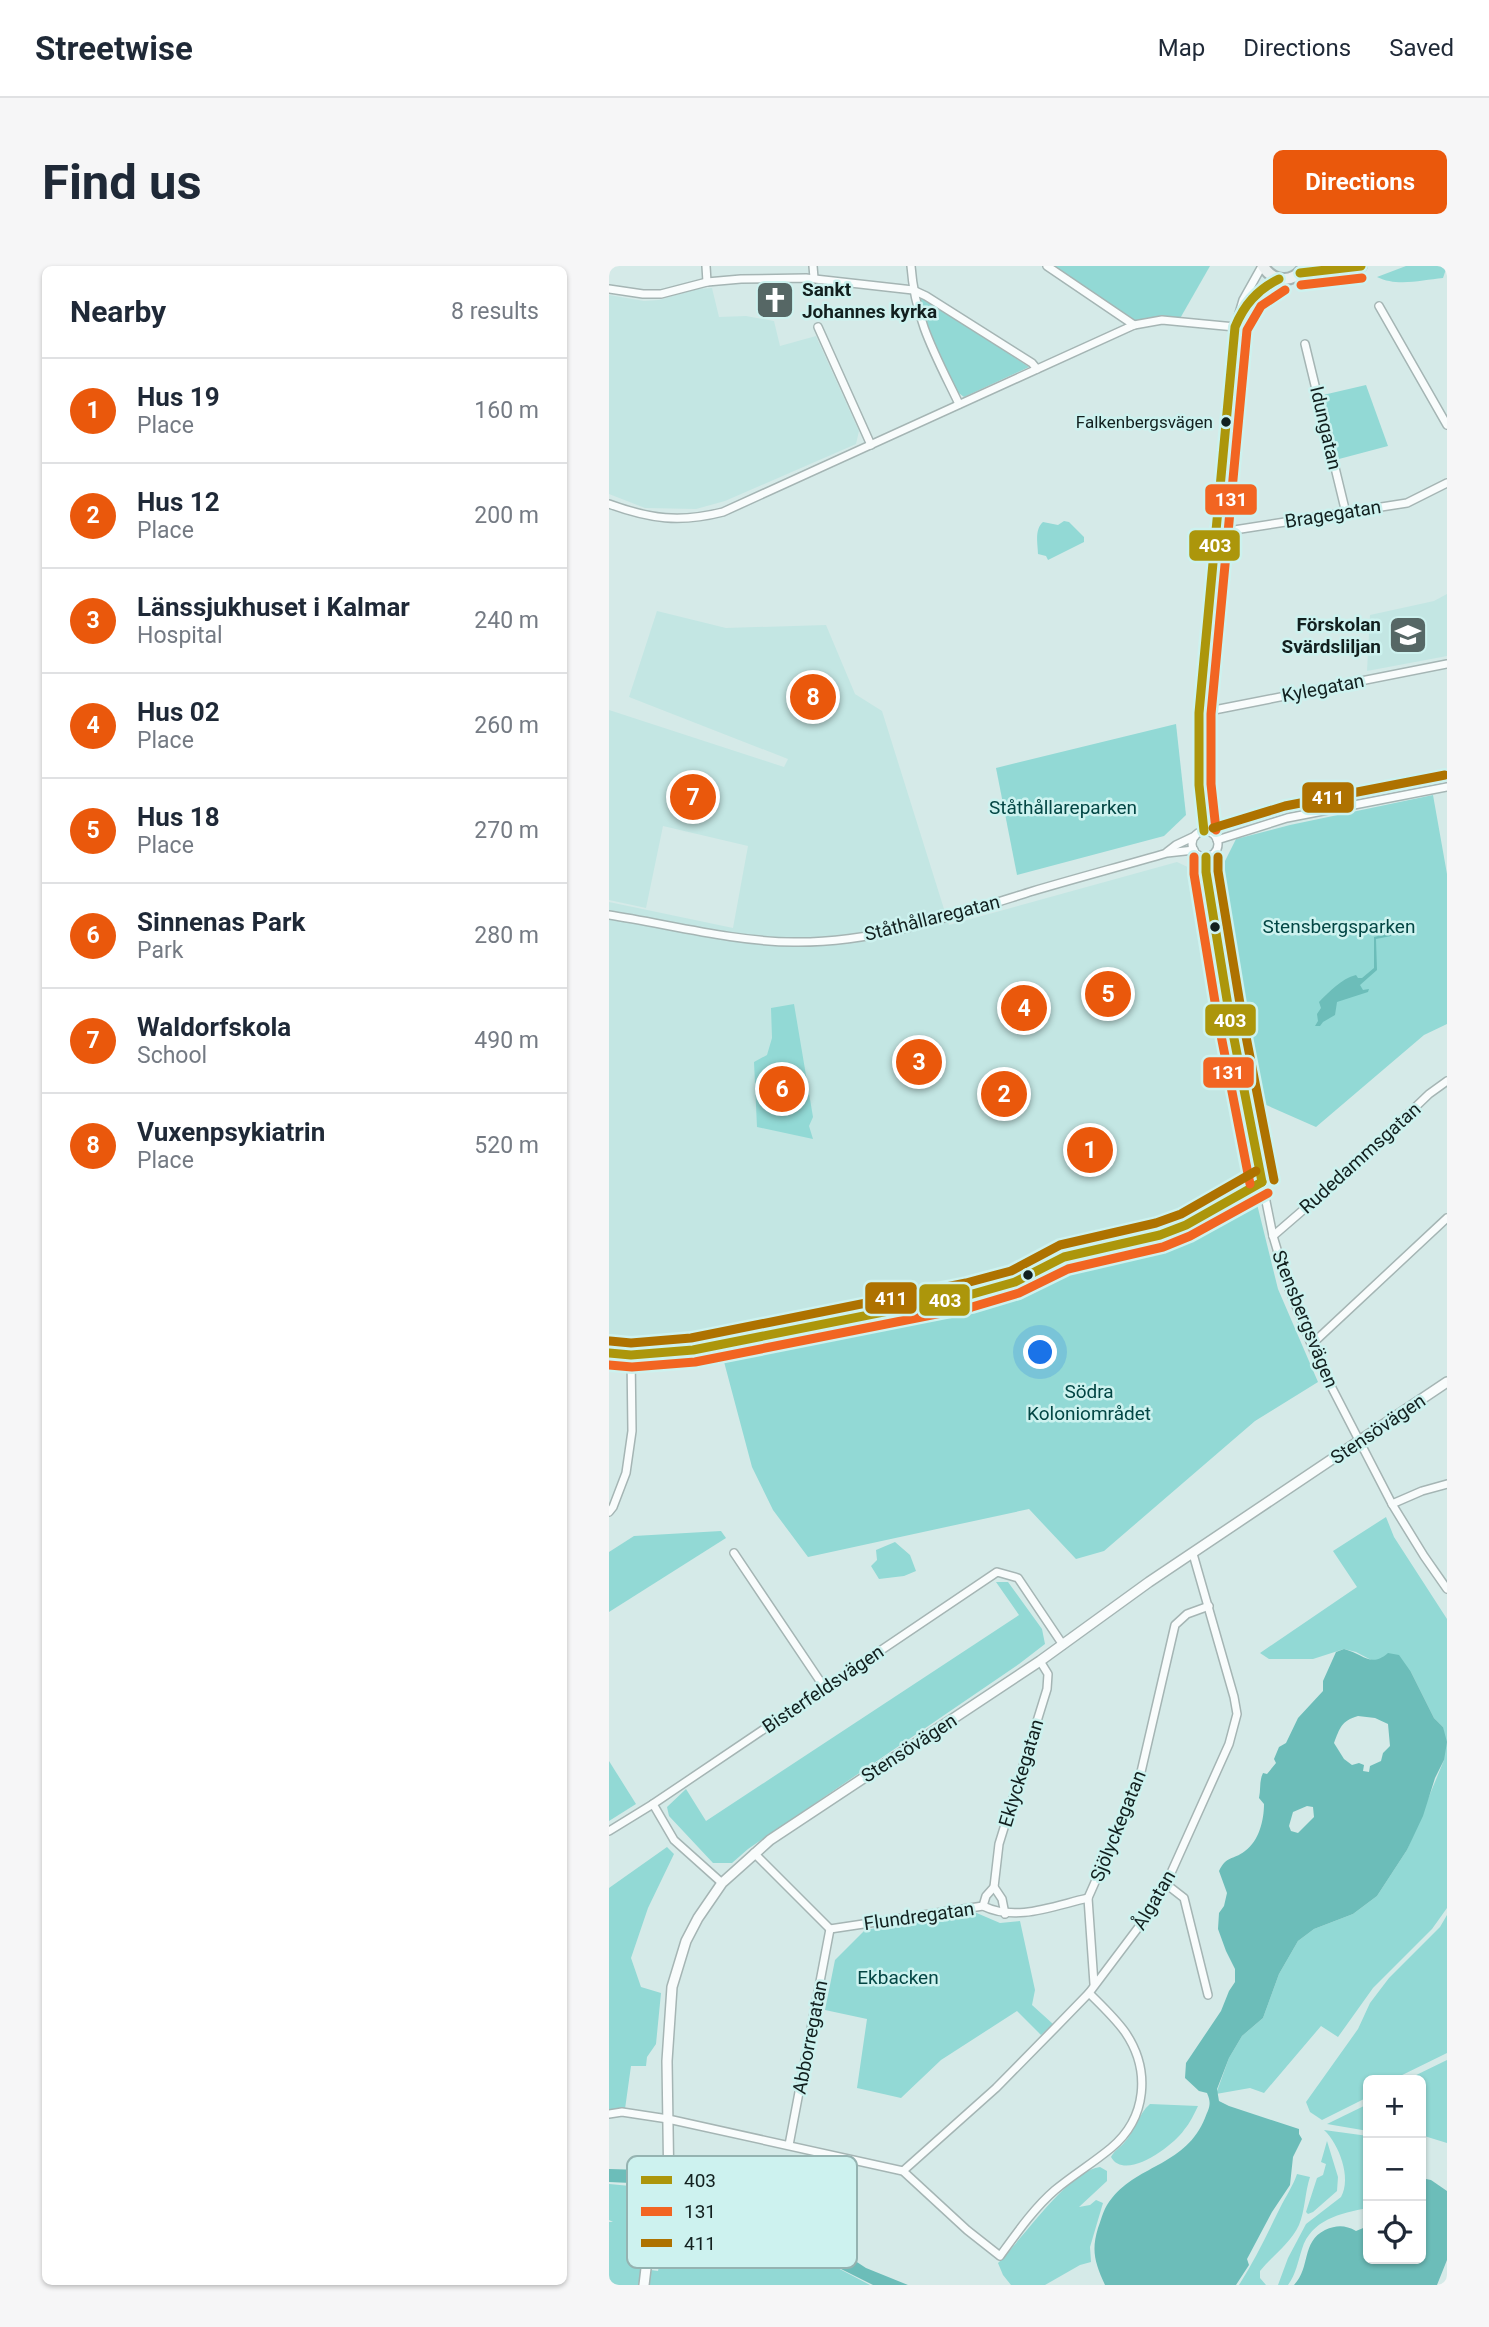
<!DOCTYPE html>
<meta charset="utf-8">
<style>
body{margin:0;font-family:Roboto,sans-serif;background:#f6f6f7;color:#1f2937}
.controls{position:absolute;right:21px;bottom:21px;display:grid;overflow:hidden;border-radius:10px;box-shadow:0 2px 5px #0004}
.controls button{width:63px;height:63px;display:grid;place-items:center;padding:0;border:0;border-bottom:2px solid #e0e1e3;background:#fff;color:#1f2937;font:35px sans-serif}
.you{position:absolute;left:432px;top:1087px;width:24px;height:24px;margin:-18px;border:5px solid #fff;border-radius:50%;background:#1a73e8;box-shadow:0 0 0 10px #1a73e833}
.badge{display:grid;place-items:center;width:46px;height:46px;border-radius:50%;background:#ea580c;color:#fff;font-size:23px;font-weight:700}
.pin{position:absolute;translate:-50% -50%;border:4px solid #fff;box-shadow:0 2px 7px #0006}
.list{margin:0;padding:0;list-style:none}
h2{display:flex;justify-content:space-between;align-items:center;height:91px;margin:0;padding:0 28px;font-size:30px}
h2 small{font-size:23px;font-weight:400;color:#747a83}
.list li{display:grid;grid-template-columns:46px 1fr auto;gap:21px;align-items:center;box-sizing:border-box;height:105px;padding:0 28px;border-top:2px solid #e0e1e3}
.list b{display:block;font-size:26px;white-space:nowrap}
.list p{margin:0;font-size:23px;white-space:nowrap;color:#747a83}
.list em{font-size:23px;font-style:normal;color:#747a83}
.icon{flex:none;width:38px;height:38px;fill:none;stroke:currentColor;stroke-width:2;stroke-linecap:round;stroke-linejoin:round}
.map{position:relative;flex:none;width:838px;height:2019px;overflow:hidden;border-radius:10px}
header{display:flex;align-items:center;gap:42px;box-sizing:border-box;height:98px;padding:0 35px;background:#fff;border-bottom:2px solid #e0e1e3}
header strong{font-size:33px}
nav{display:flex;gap:38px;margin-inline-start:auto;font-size:24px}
.intro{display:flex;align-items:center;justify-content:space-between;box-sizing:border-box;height:168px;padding:0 42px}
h1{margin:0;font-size:49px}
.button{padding:18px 32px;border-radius:10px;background:#ea580c;color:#fff;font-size:24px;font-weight:700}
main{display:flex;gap:42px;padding:0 42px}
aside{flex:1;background:#fff;border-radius:10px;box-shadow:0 2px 5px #0004}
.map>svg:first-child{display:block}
</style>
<header>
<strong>Streetwise</strong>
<nav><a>Map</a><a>Directions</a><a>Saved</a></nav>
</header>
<div class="intro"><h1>Find us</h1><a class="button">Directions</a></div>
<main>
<aside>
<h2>Nearby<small>8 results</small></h2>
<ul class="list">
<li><span class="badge">1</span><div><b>Hus 19</b><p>Place</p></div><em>160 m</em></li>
<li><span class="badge">2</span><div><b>Hus 12</b><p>Place</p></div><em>200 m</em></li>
<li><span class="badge">3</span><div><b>Länssjukhuset i Kalmar</b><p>Hospital</p></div><em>240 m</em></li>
<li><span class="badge">4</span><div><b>Hus 02</b><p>Place</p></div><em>260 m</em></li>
<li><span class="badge">5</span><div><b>Hus 18</b><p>Place</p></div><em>270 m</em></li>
<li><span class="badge">6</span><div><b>Sinnenas Park</b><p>Park</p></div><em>280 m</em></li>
<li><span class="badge">7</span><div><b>Waldorfskola</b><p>School</p></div><em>490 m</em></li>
<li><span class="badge">8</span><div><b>Vuxenpsykiatrin</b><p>Place</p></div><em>520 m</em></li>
</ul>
</aside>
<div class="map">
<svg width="838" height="2019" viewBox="0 0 838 2019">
<rect width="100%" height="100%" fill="#d5eae8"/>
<g fill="#c3e6e3">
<path d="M 103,22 L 110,51 L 137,50 L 165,55 L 171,80 L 207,70 L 250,165 L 247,178 L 116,235 L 87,243 L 36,242 L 0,228 L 0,29 L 35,35 L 50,34 L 88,23 Z"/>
<path d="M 838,328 L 838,390 L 758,405 L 761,349 L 825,335 Z"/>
<path d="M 48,345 L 117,362 L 217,359 L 246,428 L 273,445 L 340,659 L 568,596 L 585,604 L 646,931 L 598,965 L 557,977 L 463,999 L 412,1030 L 127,1086 L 30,1101 L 0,1095 L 0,636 L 124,662 L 139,580 L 54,560 L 37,642 L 0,634 L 0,444 L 175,501 L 179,493 L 20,431 Z"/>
</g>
<g fill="#92d9d5">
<path d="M 438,0 L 601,0 L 569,56 L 525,59 Z"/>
<path d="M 797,0 L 838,0 L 834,12 C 813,14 788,21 768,11 Z"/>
<path d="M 313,29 L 319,34 L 420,101 L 355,131 L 347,125 L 319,66 L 307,34 Z"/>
<path d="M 757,119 L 779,180 L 730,193 L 714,129 Z"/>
<path d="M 455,255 L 460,256 L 475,271 L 475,276 L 439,294 L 437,290 L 429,288 C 429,278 425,264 434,256 L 449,259 Z"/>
<path d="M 567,458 L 577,549 L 555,570 L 408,609 L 387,502 Z"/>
<path d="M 824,529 L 838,608 L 838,758 L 815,769 L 707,861 L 648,835 L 626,691 L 610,607 L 627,573 L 681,559 Z"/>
<path d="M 185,738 L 204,851 L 200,860 L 204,873 L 148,861 L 145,796 L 158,789 L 163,772 L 162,742 Z"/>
<path d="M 647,934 L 669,1023 L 709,1116 L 646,1155 L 495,1285 L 467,1293 L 420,1243 L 199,1291 L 164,1244 L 143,1201 L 114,1092 L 413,1033 L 464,1001 L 569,976 Z"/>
<path d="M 777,1251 L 785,1271 L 838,1353 L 838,1642 L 823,1663 L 764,1722 L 729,1771 L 712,1760 L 655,1827 L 641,1822 L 607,1828 L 620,1792 L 633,1770 L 654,1752 L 670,1708 L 689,1675 L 705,1663 L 744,1648 L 768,1630 L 798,1584 L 835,1494 L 834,1461 L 825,1452 L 802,1406 L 771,1394 L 764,1395 L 747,1386 L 735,1383 L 704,1393 L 660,1393 L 651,1387 L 748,1321 L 724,1285 Z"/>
<path d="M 112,1265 L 117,1272 L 0,1346 L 0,1286 L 25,1270 Z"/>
<path d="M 286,1276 L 301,1289 L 307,1305 L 295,1310 L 270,1313 L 262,1300 L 268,1294 L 267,1284 Z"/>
<path d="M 387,1316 L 399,1316 L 433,1363 L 436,1378 L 410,1398 L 139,1583 L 123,1597 L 104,1597 L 60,1550 L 58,1541 L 77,1523 L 97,1555 L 410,1349 Z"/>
<path d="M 0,1495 L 27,1538 L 0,1555 Z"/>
<path d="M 58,1581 L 65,1588 L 39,1642 L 22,1692 L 32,1721 L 52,1727 L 47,1778 L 38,1791 L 37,1800 L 22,1800 L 16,1843 L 0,1844 L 0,1622 Z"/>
<path d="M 363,1645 L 391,1657 L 411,1655 L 426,1724 L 423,1739 L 444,1758 L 432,1769 L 408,1745 L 332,1794 L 292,1832 L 248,1822 L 258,1753 L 216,1744 L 226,1694 L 256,1664 Z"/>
<path d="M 838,1649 L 838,1787 L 783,1814 L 759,1814 L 759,1831 L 713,1854 L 701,1846 L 697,1836 L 749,1763 L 761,1737 L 780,1712 L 831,1661 Z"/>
<path d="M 838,1794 L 838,1877 L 812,1869 L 812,1814 L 797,1814 Z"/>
<path d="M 541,1838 L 589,1840 C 585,1848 581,1857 575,1864 C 564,1880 516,1916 502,1891 C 505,1885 509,1883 514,1878 C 526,1866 529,1848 541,1838 Z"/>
<path d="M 759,1838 L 759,1865 L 718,1858 Z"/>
<path d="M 715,1864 L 759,1870 L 759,1942 C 731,1947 702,1954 693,1983 C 689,1995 687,2008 679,2019 L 669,2019 L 679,1992 L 697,1958 L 732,1931 C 743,1912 730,1878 715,1864 Z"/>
<path d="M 718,1875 L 729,1911 L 728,1925 L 704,1946 L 699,1948 L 697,1946 L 708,1912 L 714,1909 L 717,1898 L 712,1896 Z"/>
<path d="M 491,1901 L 498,1905 L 498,1915 L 470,1941 L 481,1939 L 487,1934 L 494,1937 L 481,1981 L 482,1996 L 471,1999 L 436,2019 L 402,2019 L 394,2009 L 389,1997 C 412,1975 460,1904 491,1901 Z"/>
<path d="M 688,1908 L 701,1911 C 696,1926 696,1945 690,1959 C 681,1978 664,1989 651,2005 L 651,2012 L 657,2019 L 630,2019 C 646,1994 658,1968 671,1942 C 677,1930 684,1920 688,1908 Z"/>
<path d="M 0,1918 L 54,1923 L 27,2002 L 49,2005 L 67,1921 L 103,1925 L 160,1950 L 206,1990 L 261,2019 L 0,2019 L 0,1956 L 4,1956 L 0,1954 Z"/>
</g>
<g fill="#6cbdb9" fill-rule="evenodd">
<path d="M 775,655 L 782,663 L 782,670 L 767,673 L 768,704 L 751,719 L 754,724 L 760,723 L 759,726 L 728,736 L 726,749 L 714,756 L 711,760 L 706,760 L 709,755 L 708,748 L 712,742 L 710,736 C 721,725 732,713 747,709 L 749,712 L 753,712 L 765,702 L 765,671 L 773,669 L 770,661 Z"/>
<path d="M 735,1383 C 754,1388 762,1402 779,1387 L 790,1389 L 802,1406 L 825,1452 L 834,1461 L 838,1476 L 835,1494 L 826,1512 L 814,1550 L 798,1584 L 768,1630 L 744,1648 L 705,1663 L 689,1675 L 670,1708 L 654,1752 L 633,1770 L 620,1792 L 608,1823 L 610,1835 L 620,1840 L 690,1863 L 690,1868 L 693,1873 L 684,1891 L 681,1919 L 663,1946 L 638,1993 L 640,1999 L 627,2019 L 496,2019 C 486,1997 482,1985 489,1962 C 493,1951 495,1941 503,1932 C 531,1898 577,1899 596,1852 C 600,1842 603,1838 598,1827 L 590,1825 L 576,1812 L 577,1797 L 612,1745 L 620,1725 L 626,1716 L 626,1703 L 617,1685 L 609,1663 L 610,1647 L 615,1640 L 618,1627 L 610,1605 C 618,1589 623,1595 636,1585 C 650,1575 655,1554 655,1538 L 650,1532 C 652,1523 650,1515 654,1507 L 658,1508 L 667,1497 L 665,1493 L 670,1481 L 677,1477 L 689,1452 L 714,1425 L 714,1415 L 727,1386 ZM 749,1450 L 766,1452 L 779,1458 L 781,1480 L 774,1487 L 772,1495 L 761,1500 L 760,1506 L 754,1505 L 755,1499 L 750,1497 L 743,1499 L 735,1493 L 725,1477 C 731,1462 732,1455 749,1450 ZM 698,1540 L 704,1541 L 705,1551 L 689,1567 L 682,1565 L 680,1560 L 684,1546 Z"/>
<path d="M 0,1903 L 100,1906 L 148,1922 L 225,1981 L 257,2002 L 299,2019 L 264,2019 L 222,1998 L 134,1930 L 88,1920 L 0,1916 Z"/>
<path d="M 812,1912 L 822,1914 L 838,1925 L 838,1994 L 828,2019 L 685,2019 C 702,2001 692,1976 716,1964 C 728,1959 736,1959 747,1965 L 759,1960 L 759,1993 L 812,1993 Z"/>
</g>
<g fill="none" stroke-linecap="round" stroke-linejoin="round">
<g stroke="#a5b5b4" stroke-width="10">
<g id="minor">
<path d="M 97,0 L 98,16"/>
<path d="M 204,0 L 205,12"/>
<path d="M 302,0 C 306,55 327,90 350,138"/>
<path d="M 438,0 L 525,59"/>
<path d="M 0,23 L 34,28 L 52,28 L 98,16 L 132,13 L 197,12 L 304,24 L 317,30 L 423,97 L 428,103"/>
<path d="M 770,40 L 838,159"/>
<path d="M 635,43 L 643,30 L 670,13"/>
<path d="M 209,61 L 262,179"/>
<path d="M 696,78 L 737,247"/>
<path d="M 0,238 C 41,253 71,257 114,246 L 525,59 L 553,54 L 626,61"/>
<path d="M 606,267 L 798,237 L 838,217"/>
<path d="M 590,447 L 838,398"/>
<path d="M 595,565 L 590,519 L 590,447 L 626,61 L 634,34 L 653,0"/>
<circle cx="596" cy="578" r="13"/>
<path d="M 608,574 L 678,552 L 838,521"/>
<path d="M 558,586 L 567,579 L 586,570"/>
<path d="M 597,591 L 597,606 L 621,752 L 644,871 L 664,970 L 679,1020 L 708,1093 L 783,1238 L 815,1290 L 838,1323"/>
<path d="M 0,649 C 58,658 127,676 185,676 C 267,677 347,649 424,625 C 468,612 513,600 558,587 L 585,584"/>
<path d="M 664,970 L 745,900 L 820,828 L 838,815"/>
<path d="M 703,1078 L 838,952"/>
<path d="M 0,1087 L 22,1089 L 84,1084 L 360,1029 L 406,1016 L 455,991 L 551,969 L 577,959 L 653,916"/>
<path d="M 783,1238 L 813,1225 L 838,1218"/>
<path d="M 0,1246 L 4,1241 L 17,1207 L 23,1165 L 22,1089"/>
<path d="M 125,1287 L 215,1421"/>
<path d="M 0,1565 L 44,1538"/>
<path d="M 145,1587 L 221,1663"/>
<path d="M 113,1617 L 65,1574 L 44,1538 L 388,1306 L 409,1312 L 454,1379"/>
<path d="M 557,1618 L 575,1632 L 599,1729"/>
<path d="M 374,1640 L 377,1630 L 385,1621"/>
<path d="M 396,1648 L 393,1633 L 385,1621 L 390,1578 L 438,1423 L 439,1408 L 431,1395"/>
<path d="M 221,1663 L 374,1640 C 407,1656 444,1640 479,1632"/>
<path d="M 485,1718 L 479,1632 L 529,1519 L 566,1359 L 578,1348 L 600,1340"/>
<path d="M 0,1848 L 13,1846 L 59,1853 L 294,1905 L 358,1964 L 391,1990 C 407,1968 425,1942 446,1924 C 464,1909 484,1897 502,1882 C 538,1852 542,1804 516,1766 C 506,1752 492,1739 480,1727"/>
<path d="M 180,1879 L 221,1663"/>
<path d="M 294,1905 L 387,1822 L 447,1761 L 480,1727 L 544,1642 L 557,1618 L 620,1478 L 628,1448 L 625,1431 L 584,1288"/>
</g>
</g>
<g stroke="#a5b5b4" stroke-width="12">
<path id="tertiary" d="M 35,2019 L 38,1994 L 60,1928 L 58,1795 L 63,1721 L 77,1675 L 89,1652 L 113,1617 L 161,1574 L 431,1395 L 540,1316 L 838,1116"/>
</g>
<g stroke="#a5b5b4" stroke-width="14">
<g id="secondary">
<path d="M 654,0 C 664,16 683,18 694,2"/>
<path d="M 691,7 L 752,0"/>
</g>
</g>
<use href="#minor" stroke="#f9fcfc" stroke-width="7"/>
<use href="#tertiary" stroke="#f9fcfc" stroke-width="9"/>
<use href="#secondary" stroke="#e9efef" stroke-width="10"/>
<g stroke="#cdf2ef" stroke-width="14">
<g id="bus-1">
<path d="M 691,7 L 752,0"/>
<path d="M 595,565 L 590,519 L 590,447 L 626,61 C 635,39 648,24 670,13"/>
<path d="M 597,591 L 597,606 L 621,752 L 653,916"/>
<path d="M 0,1087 L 22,1089 L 84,1084 L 360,1029 L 406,1016 L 455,991 L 551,969 L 577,959 L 653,916"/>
</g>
</g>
<g stroke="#cdf2ef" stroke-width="14">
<g id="bus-2">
<path d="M 692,19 L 753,12"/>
<path d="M 607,564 L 602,518 L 602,448 L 638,64 L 652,40 L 676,24"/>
<path d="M 585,591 L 585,608 L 609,754 L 641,918"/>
<path d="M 0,1099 L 23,1101 L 86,1096 L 363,1041 L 410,1027 L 459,1003 L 554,981 L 581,970 L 659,927"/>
</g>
</g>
<g stroke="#cdf2ef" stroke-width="14">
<g id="bus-3">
<path d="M 604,562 L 676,540 L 836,509"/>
<path d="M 609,591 L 609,605 L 633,750 L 665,914"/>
<path d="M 1,1075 L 22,1077 L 82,1072 L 357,1017 L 402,1005 L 451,979 L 547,957 L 572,948 L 647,905"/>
</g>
</g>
<use href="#bus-1" stroke="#ac960b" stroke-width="9"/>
<use href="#bus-2" stroke="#f26522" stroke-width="9"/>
<use href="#bus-3" stroke="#ae7200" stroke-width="9"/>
</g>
<defs>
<g id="church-square" transform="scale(2.0125)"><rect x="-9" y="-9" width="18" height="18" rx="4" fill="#566765" stroke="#cdf2ef"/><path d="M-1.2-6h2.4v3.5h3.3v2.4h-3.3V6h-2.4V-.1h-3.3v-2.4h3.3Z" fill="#fff"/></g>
<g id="school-square" transform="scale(2.0125)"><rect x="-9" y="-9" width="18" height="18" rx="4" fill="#566765" stroke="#cdf2ef"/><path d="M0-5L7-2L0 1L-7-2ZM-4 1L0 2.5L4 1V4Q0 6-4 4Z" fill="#fff"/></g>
</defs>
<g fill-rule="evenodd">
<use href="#church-square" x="166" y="34"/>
<use href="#school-square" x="799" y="369"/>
</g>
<g fill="#12201f" stroke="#cdf2ef" stroke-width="2.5">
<circle cx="617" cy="156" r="6"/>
<circle cx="606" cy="661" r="6"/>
<circle cx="419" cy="1009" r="6"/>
</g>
<g text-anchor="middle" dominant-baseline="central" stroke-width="5" stroke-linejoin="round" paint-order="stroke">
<g font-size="17" fill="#12201f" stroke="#cdf2ef" text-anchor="end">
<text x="604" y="156">Falkenbergsvägen</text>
</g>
<g font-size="19" font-weight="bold" fill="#12201f" stroke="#cdf2ef" text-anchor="start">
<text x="193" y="23">Sankt<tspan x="193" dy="22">Johannes kyrka</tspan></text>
<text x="772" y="358" text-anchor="end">Förskolan<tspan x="772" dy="22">Svärdsliljan</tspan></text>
</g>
<g font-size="19" fill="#12201f" stroke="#cdf2ef">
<text transform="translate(717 162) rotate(77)">Idungatan</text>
<text transform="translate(724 248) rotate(-9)">Bragegatan</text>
<text transform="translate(714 422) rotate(-11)">Kylegatan</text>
<text transform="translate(323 652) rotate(-14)">Ståthållaregatan</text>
<text transform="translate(751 892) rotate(-42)">Rudedammsgatan</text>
<text transform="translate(696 1053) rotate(68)">Stensbergsvägen</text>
<text transform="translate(769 1163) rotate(-34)">Stensövägen</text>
<text transform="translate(214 1423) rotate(-34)">Bisterfeldsvägen</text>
<text transform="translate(300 1482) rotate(-33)">Stensövägen</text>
<text transform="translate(412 1507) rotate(-73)">Eklyckegatan</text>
<text transform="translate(509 1560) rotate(-68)">Sjölyckegatan</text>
<text transform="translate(545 1634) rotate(-60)">Ålgatan</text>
<text transform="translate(310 1650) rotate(-8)">Flundregatan</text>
<text transform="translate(201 1771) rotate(-79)">Abborregatan</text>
</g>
<g font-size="19" fill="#034644" stroke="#cdf2ef">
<text x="454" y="541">Ståthållareparken</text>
<text x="730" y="660">Stensbergsparken</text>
<text x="480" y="1125">Södra<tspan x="480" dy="22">Koloniområdet</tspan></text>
<text x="289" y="1711">Ekbacken</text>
</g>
</g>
<rect x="18" y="1890" width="230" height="112" rx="10" fill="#cdf2ef" stroke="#95b3b1" stroke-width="2"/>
<rect x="32" y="1910" width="31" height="8" fill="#ac960b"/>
<rect x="32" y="1941" width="31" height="9" fill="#f26522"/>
<rect x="32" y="1973" width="31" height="8" fill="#ae7200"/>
<g font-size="19" fill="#12201f">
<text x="75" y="1921">403</text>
<text x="75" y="1952">131</text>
<text x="75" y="1984">411</text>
</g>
<g stroke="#cdf2ef" stroke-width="2.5">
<rect x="595" y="217" width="54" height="33" rx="7" fill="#f26522"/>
<rect x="579" y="263" width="53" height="33" rx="7" fill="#ac960b"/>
<rect x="692" y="515" width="54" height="33" rx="7" fill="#ae7200"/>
<rect x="595" y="737" width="53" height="34" rx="7" fill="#ac960b"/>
<rect x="593" y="790" width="53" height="33" rx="7" fill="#f26522"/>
<rect x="255" y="1015" width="54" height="34" rx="7" fill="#ae7200"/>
<rect x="309" y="1017" width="53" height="34" rx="7" fill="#ac960b"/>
</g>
<g font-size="19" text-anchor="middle" font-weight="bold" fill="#fff">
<text x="622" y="240">131</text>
<text x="606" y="286">403</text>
<text x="719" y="538">411</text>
<text x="621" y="761">403</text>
<text x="619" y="813">131</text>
<text x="282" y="1039">411</text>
<text x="336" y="1041">403</text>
</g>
</svg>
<div class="controls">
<button>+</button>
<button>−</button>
<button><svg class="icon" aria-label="locate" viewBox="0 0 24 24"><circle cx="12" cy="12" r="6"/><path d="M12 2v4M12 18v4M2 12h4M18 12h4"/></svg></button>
</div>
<div class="you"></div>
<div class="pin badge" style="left:481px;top:884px">1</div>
<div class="pin badge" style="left:395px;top:828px">2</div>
<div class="pin badge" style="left:310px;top:796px">3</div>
<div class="pin badge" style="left:415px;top:742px">4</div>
<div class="pin badge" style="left:499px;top:728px">5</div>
<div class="pin badge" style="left:173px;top:823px">6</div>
<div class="pin badge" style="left:84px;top:531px">7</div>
<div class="pin badge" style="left:204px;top:431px">8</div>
</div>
</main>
